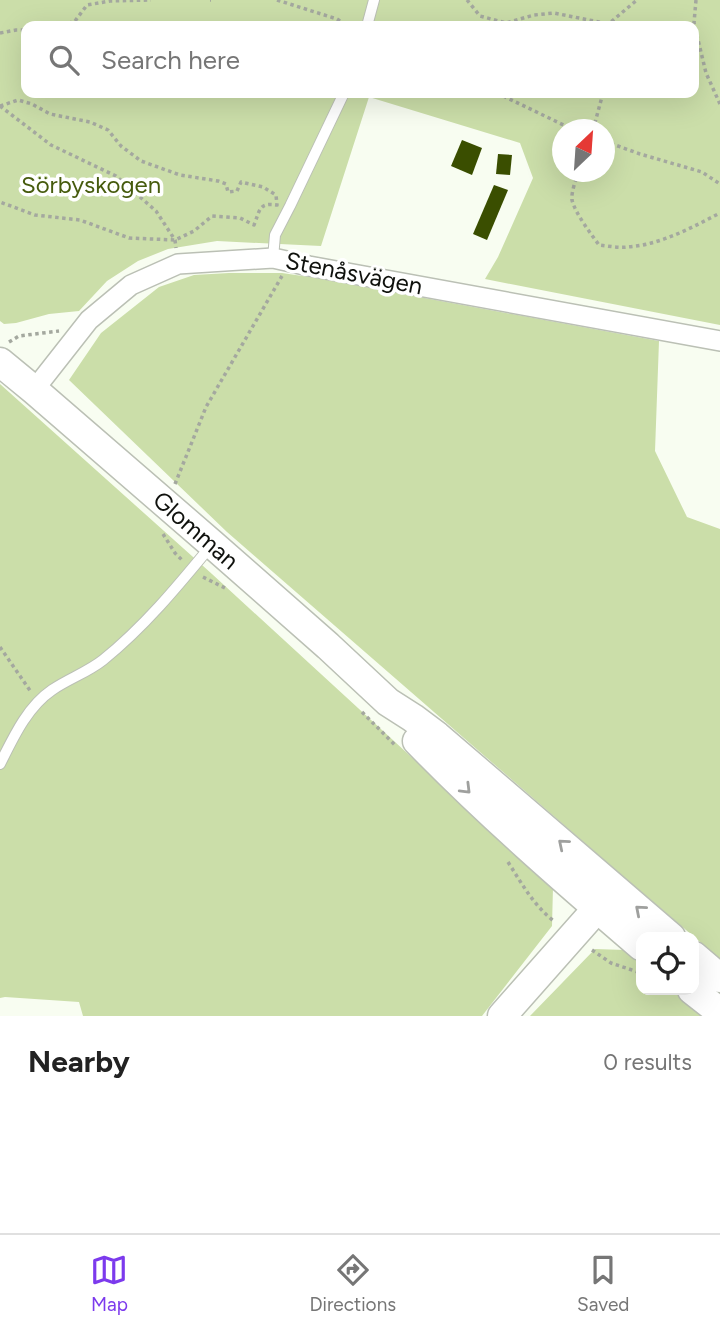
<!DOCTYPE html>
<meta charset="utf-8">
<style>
body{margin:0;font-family:Figtree,sans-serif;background:#f6f6f6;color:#222}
.controls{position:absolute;right:21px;bottom:21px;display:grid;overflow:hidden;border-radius:14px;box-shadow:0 7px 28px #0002}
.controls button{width:63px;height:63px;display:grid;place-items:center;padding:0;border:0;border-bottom:2px solid #e0e0e0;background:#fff;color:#222;font:35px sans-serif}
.compass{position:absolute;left:552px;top:119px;width:63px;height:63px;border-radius:50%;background:#fff;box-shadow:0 7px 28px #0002;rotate:25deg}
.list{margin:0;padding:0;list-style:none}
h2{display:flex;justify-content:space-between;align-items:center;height:91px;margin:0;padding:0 28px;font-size:30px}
h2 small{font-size:23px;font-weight:400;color:#767676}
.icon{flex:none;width:38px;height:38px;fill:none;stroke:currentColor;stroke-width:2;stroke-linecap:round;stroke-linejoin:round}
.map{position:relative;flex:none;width:720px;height:1016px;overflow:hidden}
.search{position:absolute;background:#fff;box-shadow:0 7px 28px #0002;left:21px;right:21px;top:21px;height:77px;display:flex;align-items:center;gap:18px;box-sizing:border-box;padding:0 24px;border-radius:14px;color:#767676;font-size:26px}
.sheet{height:217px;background:#fff}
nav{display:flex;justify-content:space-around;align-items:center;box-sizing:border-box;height:98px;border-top:2px solid #e0e0e0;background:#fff;font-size:19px;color:#767676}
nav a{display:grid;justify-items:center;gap:4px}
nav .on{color:#7c3aed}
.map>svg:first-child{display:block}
</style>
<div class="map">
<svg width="720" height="1016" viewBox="0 0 720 1016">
<rect width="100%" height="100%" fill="#f8fdf1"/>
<g fill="#cbdea9" fill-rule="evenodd">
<path d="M 0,0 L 720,0 L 720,325 L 485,279 L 498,257 L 533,178 L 520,143 L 369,97 L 321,246 L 217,241 L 168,249 L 138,261 L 107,281 L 79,311 L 49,314 L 16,323 L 4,324 L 0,321 ZM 26,26 L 694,26 L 694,93 L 26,93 ZM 562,130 L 604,130 L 604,172 L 562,172 Z"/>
<path d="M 229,273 L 282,273 L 316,278 L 659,341 L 655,451 L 687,517 L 720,529 L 720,959 L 618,872 L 227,532 L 69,380 L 101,333 L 159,287 L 194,275 Z"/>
<path d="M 0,384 L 212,574 L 553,887 L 552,926 L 482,1016 L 83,1016 L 79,1002 L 5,997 L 0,998 Z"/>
<path d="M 595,949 L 625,950 L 641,962 L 641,990 L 676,990 L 710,1016 L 530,1016 Z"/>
</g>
<g fill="#3a4e00">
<path d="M 462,140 L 482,148 L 472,175 L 451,166 Z"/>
<path d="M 498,154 L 512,155 L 510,175 L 496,174 Z"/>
<path d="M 494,185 L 508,190 L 487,240 L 473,234 Z"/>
</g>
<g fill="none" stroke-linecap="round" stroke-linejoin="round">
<g stroke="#bbc0b5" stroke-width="12">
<g id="lane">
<path d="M 367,26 L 374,0"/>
<path d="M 273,258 L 275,235 L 290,206 L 344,93"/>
<path d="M 0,764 C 13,738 27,707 52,690 C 68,679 88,672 103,660 C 144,627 177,587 210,547"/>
</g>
</g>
<g stroke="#bbc0b5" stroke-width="22">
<path id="street" d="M 34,390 L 89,320 L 131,285 L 178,264 L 273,258 L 309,266 L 720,341"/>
</g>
<g stroke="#bbc0b5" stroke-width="31">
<g id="secondary">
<path d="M 0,362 L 34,390 L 212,544 L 328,646 L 388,702 L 413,718 L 437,736 L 671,937"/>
<path d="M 417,741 C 488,814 564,880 641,946"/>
<path d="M 694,956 L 720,978"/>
<path d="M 692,990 L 720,1012"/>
<path d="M 502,1016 L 609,895"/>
</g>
</g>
<g stroke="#a4a89f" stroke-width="3.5" stroke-dasharray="3.5 3.5" stroke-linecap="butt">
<path d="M 210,0 L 211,0"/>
<path d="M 277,0 L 337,19 L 348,26"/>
<path d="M 467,0 L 480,16 L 506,23 L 534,15 L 554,13 L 609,24"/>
<path d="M 696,0 L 694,23 L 706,73 L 720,104"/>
<path d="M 62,26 L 75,21 L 87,5 L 110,1 L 151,0"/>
<path d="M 606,26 L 637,0"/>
<path d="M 0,33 L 16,30 L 26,30"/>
<path d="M 497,93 L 574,130"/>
<path d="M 0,106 L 18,100 L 32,104 L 50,114 L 90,122 L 108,130 L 121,146 L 141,161 L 180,175 L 218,181 L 226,184 L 228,192 L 237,191 L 241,182 L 263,187 L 276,195 L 277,205 C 259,202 260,210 254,225 L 240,218 L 212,216 L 194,231 L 175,240 L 129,238 L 80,220 L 35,215 L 0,202"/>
<path d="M 0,106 L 51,145 L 116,176 L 156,211 L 175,240 L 176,248"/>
<path d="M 593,130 L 603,93"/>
<path d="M 604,141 L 640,154 L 702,172 L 720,184"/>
<path d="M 579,172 C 576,179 571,192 572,200 C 575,213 591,234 599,245 C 608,246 618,248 627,247 C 660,245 691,228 720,213"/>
<path d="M 9,342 L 19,336 L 59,331"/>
<path d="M 175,484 L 206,407 L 282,276"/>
<path d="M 163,534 L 175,553 L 183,561"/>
<path d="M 203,577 L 227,589"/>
<path d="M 0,647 L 31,692"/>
<path d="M 362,712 L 396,746"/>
<path d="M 508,862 C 522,884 534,906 555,922"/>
<path d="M 592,950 L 611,963 L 641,973"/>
</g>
<use href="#lane" stroke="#fff" stroke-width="10"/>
<use href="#street" stroke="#fff" stroke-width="19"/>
<use href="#secondary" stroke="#fff" stroke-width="28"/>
</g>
<defs><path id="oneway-chevron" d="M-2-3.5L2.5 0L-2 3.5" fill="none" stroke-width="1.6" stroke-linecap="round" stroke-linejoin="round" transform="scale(1.75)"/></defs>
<g stroke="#9fa09e">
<use href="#oneway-chevron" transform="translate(466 789) rotate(45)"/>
<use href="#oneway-chevron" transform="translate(563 844) rotate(-140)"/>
<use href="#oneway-chevron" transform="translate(640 910) rotate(-139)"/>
</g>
<g text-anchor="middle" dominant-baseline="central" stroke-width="7" stroke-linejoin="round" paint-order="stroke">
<g font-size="24" fill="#465b0d" stroke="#fff">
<text x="91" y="184">Sörbyskogen</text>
</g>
<g font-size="24" fill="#0f110d" stroke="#fff">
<text transform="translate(354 273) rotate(11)">Stenåsvägen</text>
<text transform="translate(196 530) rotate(41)">Glomman</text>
</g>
</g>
</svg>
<div class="controls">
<button><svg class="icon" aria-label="locate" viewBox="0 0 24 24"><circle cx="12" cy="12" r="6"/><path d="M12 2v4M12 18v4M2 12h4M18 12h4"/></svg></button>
</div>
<svg class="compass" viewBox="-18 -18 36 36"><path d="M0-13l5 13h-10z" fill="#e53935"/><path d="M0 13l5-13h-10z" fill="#767676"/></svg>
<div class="search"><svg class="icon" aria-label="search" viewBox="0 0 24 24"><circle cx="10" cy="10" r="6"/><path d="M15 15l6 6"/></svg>Search here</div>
</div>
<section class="sheet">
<h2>Nearby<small>0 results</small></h2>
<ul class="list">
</ul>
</section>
<nav>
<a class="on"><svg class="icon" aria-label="map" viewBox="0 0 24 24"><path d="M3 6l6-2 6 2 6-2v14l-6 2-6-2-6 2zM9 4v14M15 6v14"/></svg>Map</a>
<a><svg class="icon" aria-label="directions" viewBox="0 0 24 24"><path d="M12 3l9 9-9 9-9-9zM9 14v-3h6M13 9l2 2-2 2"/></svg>Directions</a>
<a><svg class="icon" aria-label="saved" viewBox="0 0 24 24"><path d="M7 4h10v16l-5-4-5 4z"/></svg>Saved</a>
</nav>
